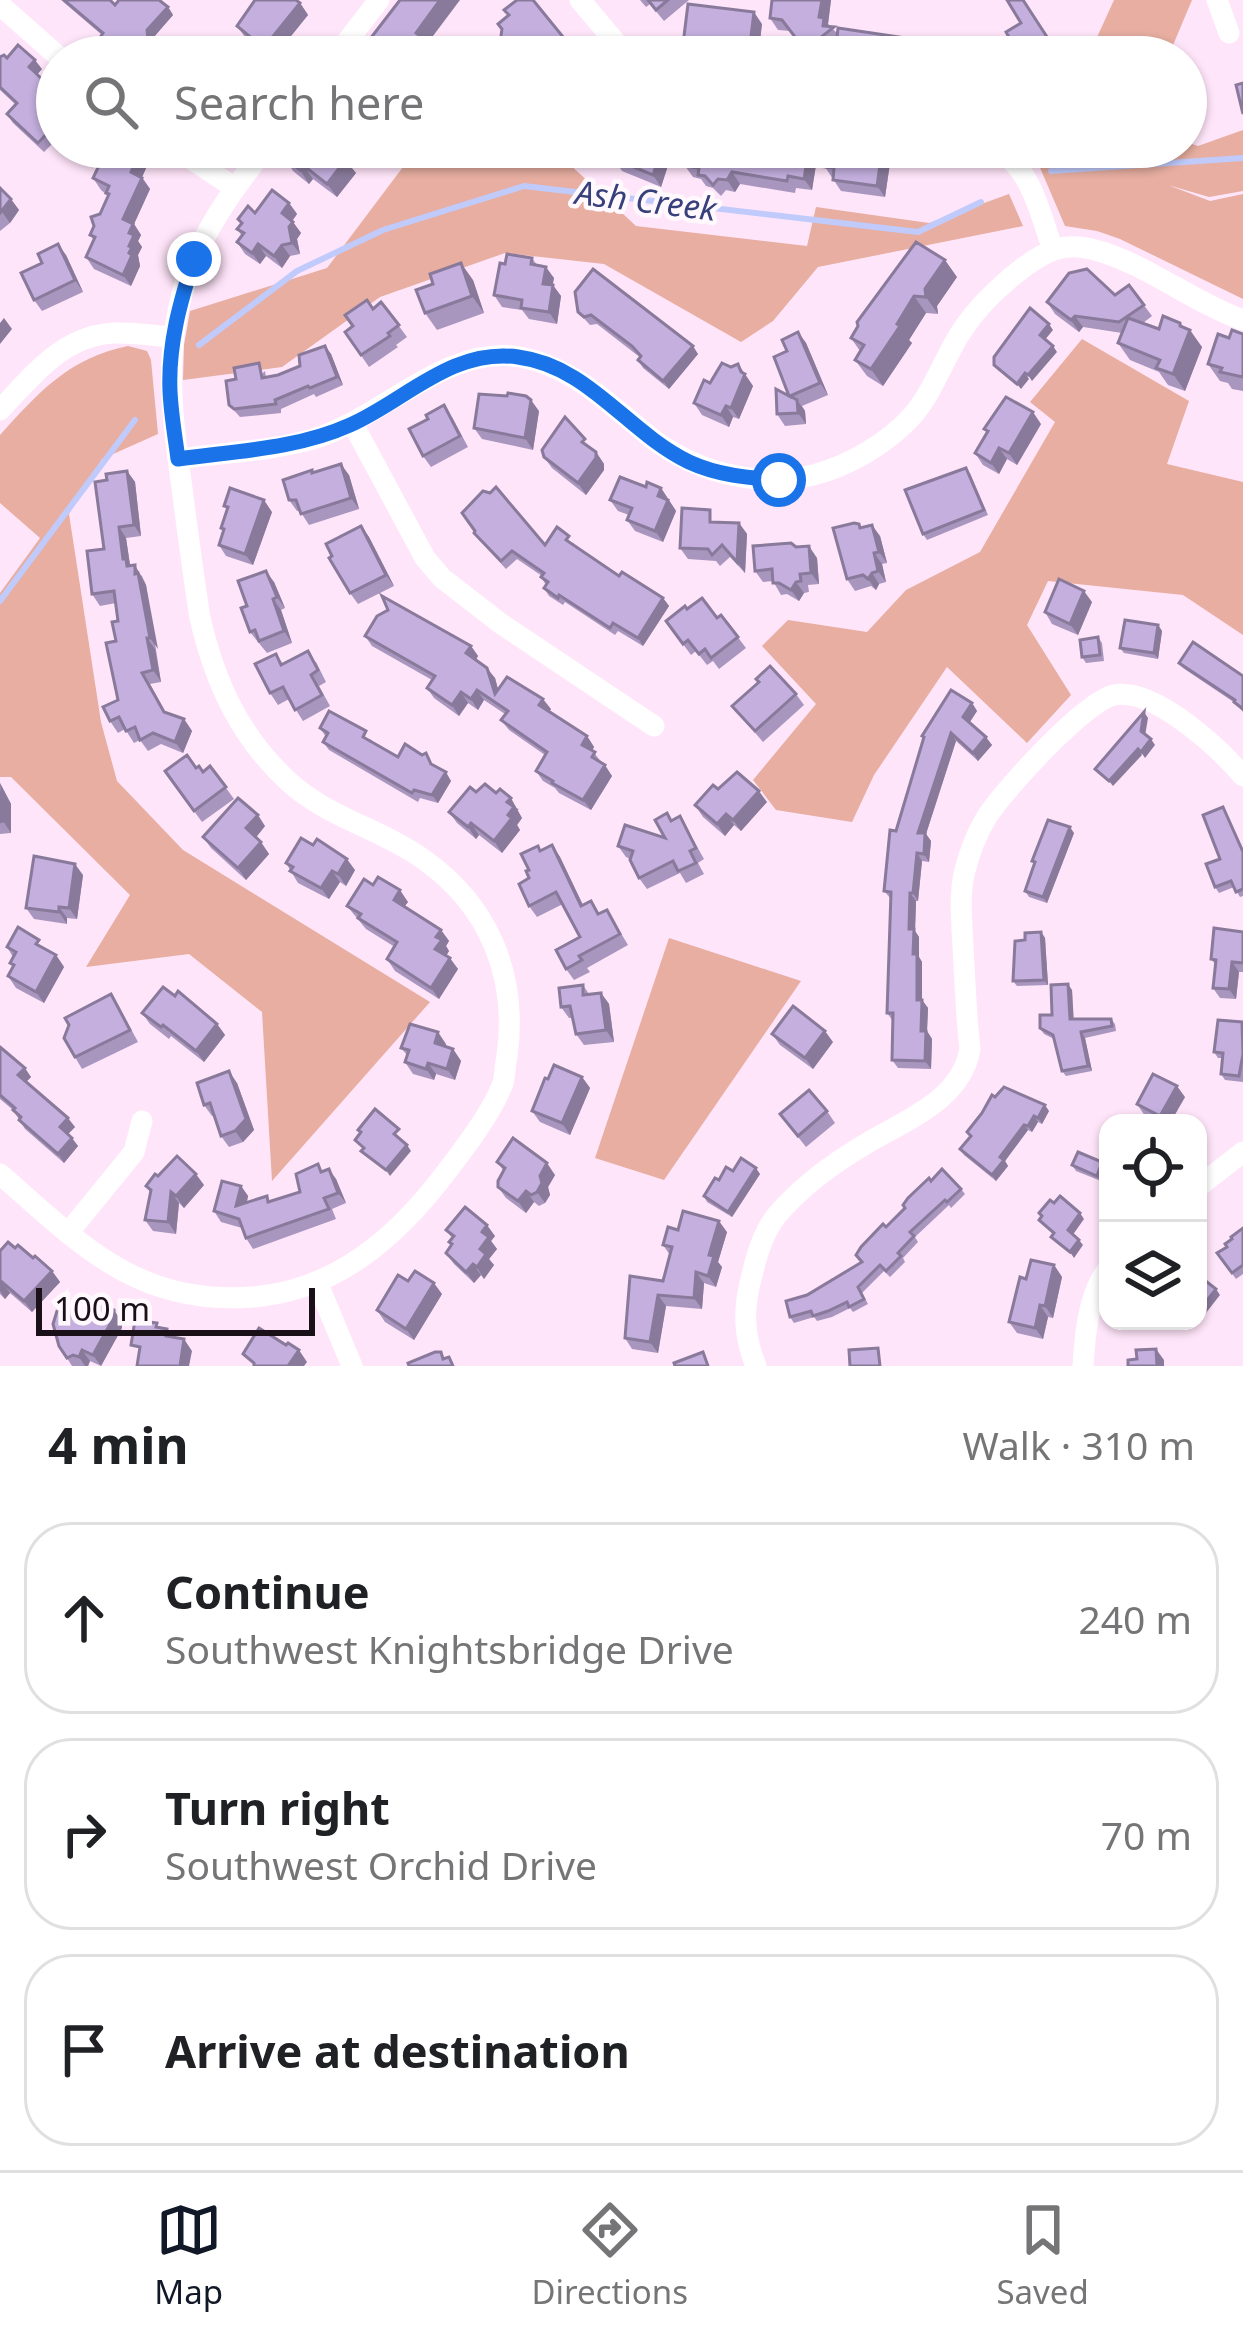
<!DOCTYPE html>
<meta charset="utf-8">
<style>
body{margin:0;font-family:"Noto Sans",sans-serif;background:#f6f6f6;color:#202124}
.controls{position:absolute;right:36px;bottom:36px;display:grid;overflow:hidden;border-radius:24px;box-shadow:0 3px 9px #0004}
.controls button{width:108px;height:108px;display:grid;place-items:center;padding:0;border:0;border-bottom:3px solid #e0e0e0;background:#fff;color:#202124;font:60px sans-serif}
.scale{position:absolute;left:36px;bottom:30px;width:279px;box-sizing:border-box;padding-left:12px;border:6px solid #1a1118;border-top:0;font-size:33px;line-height:42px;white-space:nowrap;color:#1a1118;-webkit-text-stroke:9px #fff9fd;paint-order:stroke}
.stop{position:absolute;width:36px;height:36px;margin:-27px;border:9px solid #1a73e8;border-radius:50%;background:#fff}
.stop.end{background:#1a73e8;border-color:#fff;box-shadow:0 3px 12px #0008}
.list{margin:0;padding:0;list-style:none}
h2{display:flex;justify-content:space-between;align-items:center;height:156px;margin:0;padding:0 48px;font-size:51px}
h2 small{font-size:39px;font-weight:400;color:#757577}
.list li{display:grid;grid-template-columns:78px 1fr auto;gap:36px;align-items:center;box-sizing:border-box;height:192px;margin:0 24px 24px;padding:0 24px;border:3px solid #e0e0e0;border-radius:48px}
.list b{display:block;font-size:45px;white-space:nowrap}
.list p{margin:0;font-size:39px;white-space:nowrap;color:#757577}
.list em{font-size:39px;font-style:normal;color:#757577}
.icon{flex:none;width:66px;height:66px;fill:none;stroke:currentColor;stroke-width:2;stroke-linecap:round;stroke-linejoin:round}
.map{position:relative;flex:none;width:1243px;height:1366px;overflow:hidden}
.search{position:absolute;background:#fff;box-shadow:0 3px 9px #0004;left:36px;right:36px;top:36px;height:132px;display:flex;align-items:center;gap:30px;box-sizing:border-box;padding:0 42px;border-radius:66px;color:#757577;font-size:45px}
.sheet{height:804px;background:#fff}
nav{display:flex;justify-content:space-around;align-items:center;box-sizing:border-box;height:168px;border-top:3px solid #e0e0e0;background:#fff;font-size:33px;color:#757577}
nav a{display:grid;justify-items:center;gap:6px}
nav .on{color:#111827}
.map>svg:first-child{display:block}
</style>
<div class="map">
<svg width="1243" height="1366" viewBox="0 0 1243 1366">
<rect width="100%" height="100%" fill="#ffe5f9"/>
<g fill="#e7aea1">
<path d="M 1114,0 L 1192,0 L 1168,57 L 1088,57 Z"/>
<path d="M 1243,130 L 1243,191 L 1209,197 L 1168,185 L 1210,201 L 1243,194 L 1243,299 L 1120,239 L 1097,231 L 1065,226 L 1038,163 L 1045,147 L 1186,147 L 1186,142 L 1198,146 Z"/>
<path d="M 418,147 L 551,147 L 636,226 L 807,246 L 816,207 L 929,223 L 1009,194 L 1023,226 L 818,267 L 773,321 L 741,342 L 604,264 L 505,253 L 380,297 L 282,367 L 183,380 L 184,345 L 190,311 L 327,268 Z"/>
<path d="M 1082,339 L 1189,401 L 1167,464 L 1243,482 L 1243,635 L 1183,595 L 1048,581 L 1027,625 L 1071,695 L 1027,743 L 947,667 L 874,775 L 852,822 L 776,810 L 753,780 L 816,704 L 762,646 L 788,620 L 867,632 L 906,590 L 980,552 L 1055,422 L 1030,402 Z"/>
<path d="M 128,346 L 147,351 L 151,360 L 158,434 L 102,459 L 69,514 L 101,722 L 117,781 L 183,850 L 430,1002 L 272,1181 L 262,1012 L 189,954 L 86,967 L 130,895 L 11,777 L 0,777 L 0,593 L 40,538 L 0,503 L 0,435 C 39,392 69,358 128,346 Z"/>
<path d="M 669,938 L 801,981 L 664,1180 L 595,1158 Z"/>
</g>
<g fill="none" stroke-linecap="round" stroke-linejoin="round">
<g stroke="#c0cbfc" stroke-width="6">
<path d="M 1051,171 L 1243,158"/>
<path d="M 199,345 L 297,271 L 383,230 L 524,186 L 918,232 L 981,202"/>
<path d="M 0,601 L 135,420"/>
</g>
<g stroke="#fff" stroke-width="21">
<path d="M 580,0 L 628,57"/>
<path d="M 1217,0 L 1229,33"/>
<path d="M 0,5 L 59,57"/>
<path d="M 335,57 L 379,0"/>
<path d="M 173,147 L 235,188"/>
<path d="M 992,147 C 1031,164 1040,214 1053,250"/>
<path d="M 0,410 C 33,375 63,335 115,333 C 134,332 154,336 173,337"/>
<path d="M 353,424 L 425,558 L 442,578 L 500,623 L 654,726"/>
<path d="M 178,459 C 222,453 270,451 313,439 C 382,419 445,344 520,357 C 574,367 609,404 650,437 C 695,472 756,488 813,475 C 849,466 888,443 913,415 C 935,389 944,357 963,329 C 981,302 1034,249 1068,247 C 1076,246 1088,248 1095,250 C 1145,263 1194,303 1243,320"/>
<path d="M 0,1174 C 79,1243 137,1306 252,1297 C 335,1291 396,1238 444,1175 C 463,1150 492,1113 503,1083 C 505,1075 505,1065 507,1056 C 518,977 490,906 423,859 C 381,829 327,817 289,782 C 240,737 215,683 200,618 C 193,573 187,527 181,481 C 170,401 162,332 196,255 C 214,215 240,181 266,147"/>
<path d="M 1198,1187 L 1243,1152"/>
<path d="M 68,1233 L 134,1152 L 142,1121"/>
<path d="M 318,1284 L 352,1366"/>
<path d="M 756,1366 C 743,1334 743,1308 752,1275 C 757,1254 763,1233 777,1215 C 801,1187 832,1164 864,1145 C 905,1120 961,1101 970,1049 C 966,1015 965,981 963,947 C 962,923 959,899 964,874 C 969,854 977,832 988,815 C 1007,787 1084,702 1114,695 C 1154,687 1219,748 1243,776"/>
<path d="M 1083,1366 C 1085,1335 1088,1294 1108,1269"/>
</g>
</g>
<g fill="#a996bf">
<path d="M 61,0 L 110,0 L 115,5 L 168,7 L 173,15 L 153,38 L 153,47 L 150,52 L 138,54 L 136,57 L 126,57 L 106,43 L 102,35 Z"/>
<path d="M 640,0 L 689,0 L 664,21 L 650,4 L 646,7 Z"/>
<path d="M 831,0 L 828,24 L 837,33 L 953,45 L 961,57 L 835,57 L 836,43 L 819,57 L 810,57 L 790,31 L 778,30 L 770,18 Z"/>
<path d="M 1024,0 L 1057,52 L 1047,57 L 1012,57 L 1013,44 L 1021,23 Z"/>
<path d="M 300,3 L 308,15 L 274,57 L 268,57 L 245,37 L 237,26 Z"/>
<path d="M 762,24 L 758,57 L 713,57 L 698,54 L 684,36 Z"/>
<path d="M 500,43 L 568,43 L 576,54 L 572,57 L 524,57 L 508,54 Z"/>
<path d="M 0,57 L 42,69 L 37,74 L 57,93 L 57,139 L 44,152 L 13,123 L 7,114 L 16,105 L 0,90 Z"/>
<path d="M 291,147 L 366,147 L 351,167 L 356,173 L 337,197 L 313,179 L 309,184 L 293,171 L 284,157 Z"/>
<path d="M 674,147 L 661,187 L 622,171 L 614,159 Z"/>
<path d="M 791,150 L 808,154 L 816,165 L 812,190 L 796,188 L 795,193 L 740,184 L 735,192 L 726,190 L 721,196 L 713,188 L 706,186 L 701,179 L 693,177 L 685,166 Z"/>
<path d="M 890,163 L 885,197 L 841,191 L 825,167 Z"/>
<path d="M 147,166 L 142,177 L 150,189 L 134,224 L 141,235 L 138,241 L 142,247 L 138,255 L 140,266 L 131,286 L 94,269 L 86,257 L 94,240 L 90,235 L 108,196 L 101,190 L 93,178 Z"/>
<path d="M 0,186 L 19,210 L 10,223 L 0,231 Z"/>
<path d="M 289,203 L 297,214 L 292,221 L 301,233 L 297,239 L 300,254 L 290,256 L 282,268 L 266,256 L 260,264 L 245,254 L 237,242 L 242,236 L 237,229 L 241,224 L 238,219 Z"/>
<path d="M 66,255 L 83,292 L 42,311 L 34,300 Z"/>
<path d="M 532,258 L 537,265 L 554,278 L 552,285 L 561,296 L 557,324 L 529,319 L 522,310 L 502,307 L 494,295 L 505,264 Z"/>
<path d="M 593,269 L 698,354 L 669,389 L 643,368 L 638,360 L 640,357 L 637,355 L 597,324 L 590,325 L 578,312 Z"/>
<path d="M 957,277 L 937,306 L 938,314 L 926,313 L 909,340 L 912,343 L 883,386 L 867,376 L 855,360 L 860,351 L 851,338 L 858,326 L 857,322 Z"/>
<path d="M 473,280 L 484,313 L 437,330 L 425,313 Z"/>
<path d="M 1129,285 L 1152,316 L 1143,323 L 1159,329 L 1180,323 L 1202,347 L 1185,391 L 1168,385 L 1159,372 L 1130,360 L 1118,343 L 1122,333 L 1083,327 L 1079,332 L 1055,314 L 1047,302 L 1115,295 Z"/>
<path d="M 381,302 L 407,337 L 396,345 L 398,347 L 369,367 L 345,332 Z"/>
<path d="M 798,332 L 806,343 L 828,395 L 802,406 L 805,411 L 806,424 L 785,426 L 777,414 L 789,396 L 787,351 Z"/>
<path d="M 1243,334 L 1243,391 L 1232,389 L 1228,383 L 1220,381 L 1208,364 L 1229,338 Z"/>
<path d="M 325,346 L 331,354 L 343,385 L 316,397 L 314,394 L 281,409 L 281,413 L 240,417 L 229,405 L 265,371 L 266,377 L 278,375 L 300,366 Z"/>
<path d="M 738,364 L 753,386 L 739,419 L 733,417 L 729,427 L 702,415 L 694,403 L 710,383 Z"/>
<path d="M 539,411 L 533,450 L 482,439 L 474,428 Z"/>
<path d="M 452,417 L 468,447 L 431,467 L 423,456 L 428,419 Z"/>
<path d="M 1041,424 L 1017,465 L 1007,459 L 999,474 L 983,465 L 975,453 L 987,433 L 984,429 Z"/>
<path d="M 596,452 L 604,464 L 604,470 L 586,495 L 552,468 L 544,457 Z"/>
<path d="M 127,471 L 135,482 L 141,536 L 126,538 L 130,565 L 142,576 L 146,585 L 161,682 L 150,684 L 166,713 L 184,719 L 192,731 L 183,753 L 161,744 L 148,751 L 140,740 L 134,743 L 125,729 L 118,733 L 110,721 L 118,700 L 116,641 L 118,621 L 116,603 L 100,606 L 92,594 L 104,549 L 107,480 Z"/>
<path d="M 313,473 L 349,475 L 359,509 L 309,525 L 300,511 L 297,511 L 289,500 Z"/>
<path d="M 970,473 L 988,515 L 927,540 L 923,534 Z"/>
<path d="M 646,487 L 661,488 L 676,511 L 663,542 L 635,531 L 627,520 L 629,515 L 618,511 L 610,500 Z"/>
<path d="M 224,506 L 272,512 L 253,565 L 226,556 L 219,545 L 223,532 L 221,528 L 227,510 Z"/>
<path d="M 718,522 L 739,523 L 747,534 L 745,573 L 730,557 L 720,566 L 716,561 L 688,559 L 680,548 Z"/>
<path d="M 859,524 L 862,528 L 880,536 L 887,563 L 882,564 L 886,582 L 879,584 L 876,590 L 871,586 L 855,591 L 847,579 Z"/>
<path d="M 361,526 L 369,537 L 394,586 L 358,604 L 350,593 L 332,556 Z"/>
<path d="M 475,532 L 545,545 L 574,543 L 573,545 L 619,576 L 663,598 L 669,606 L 643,646 L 618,631 L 615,635 L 565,602 L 563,605 L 549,596 L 544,588 L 546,585 L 541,577 L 542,576 L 517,559 L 506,569 L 479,540 L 474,533 Z"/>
<path d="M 796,547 L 817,558 L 819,584 L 808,585 L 809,592 L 804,593 L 799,601 L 787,594 L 781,595 L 773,581 L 763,582 L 755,571 Z"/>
<path d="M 274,582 L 285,608 L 281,610 L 292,643 L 267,653 L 250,632 L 247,606 Z"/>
<path d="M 1092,602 L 1078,635 L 1052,624 L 1045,612 Z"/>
<path d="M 687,609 L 717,618 L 721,615 L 746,648 L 719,669 L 713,661 L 707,665 L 696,651 L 691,655 L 666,621 Z"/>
<path d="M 1158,625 L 1162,631 L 1158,659 L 1124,653 L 1120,648 Z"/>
<path d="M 365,636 L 471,646 L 478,656 L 476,660 L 495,678 L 498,689 L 551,709 L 549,712 L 587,736 L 594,747 L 592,750 L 612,776 L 591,810 L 559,793 L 555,788 L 543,781 L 536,771 L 545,755 L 509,730 L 501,720 L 505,714 L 484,700 L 478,710 L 468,703 L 459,716 L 434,698 L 427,688 L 432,680 L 372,646 Z"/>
<path d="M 1098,637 L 1102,643 L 1104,661 L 1086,663 L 1082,657 Z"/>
<path d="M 276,654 L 283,664 L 316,662 L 326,682 L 319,686 L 330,706 L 303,721 L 289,699 L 278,705 L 270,693 Z"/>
<path d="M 1179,663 L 1243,676 L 1243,712 L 1235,703 L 1183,668 Z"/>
<path d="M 796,694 L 804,705 L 763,742 L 732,706 Z"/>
<path d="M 972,703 L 977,711 L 969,723 L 992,745 L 978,761 L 956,741 L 926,834 L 931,841 L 929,862 L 922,861 L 918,901 L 916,901 L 915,931 L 919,937 L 919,957 L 922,962 L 922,1000 L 928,1008 L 927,1031 L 932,1039 L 931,1069 L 898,1068 L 892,1060 L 893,1021 L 887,1013 L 891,899 L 884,891 L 896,831 Z"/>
<path d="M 320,728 L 372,740 L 371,741 L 398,757 L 434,765 L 451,781 L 438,803 L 420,798 L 418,802 L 329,750 L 323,742 L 326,737 Z"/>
<path d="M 210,766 L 234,799 L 202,822 L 165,771 L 196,768 L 203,772 Z"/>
<path d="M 0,783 L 11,804 L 11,833 L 0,834 Z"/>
<path d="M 718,789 L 767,802 L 741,831 L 734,825 L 725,836 L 703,817 L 695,805 Z"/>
<path d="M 476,792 L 519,809 L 517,811 L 522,818 L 517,825 L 520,830 L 502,853 L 479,835 L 476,839 L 457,823 L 449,812 Z"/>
<path d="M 1223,807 L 1243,849 L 1243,896 L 1240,897 L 1234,887 L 1219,893 L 1215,887 L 1220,859 Z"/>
<path d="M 680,816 L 704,859 L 698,863 L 704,874 L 686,883 L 680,873 L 647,889 L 639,878 L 630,859 L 626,857 L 618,846 L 665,838 L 672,820 Z"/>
<path d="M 265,826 L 256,837 L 269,854 L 246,880 L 211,848 L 203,837 Z"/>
<path d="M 1074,833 L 1047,903 L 1029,897 L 1025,891 L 1035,864 L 1032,861 Z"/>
<path d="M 552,845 L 560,857 L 583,905 L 600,913 L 607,910 L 628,945 L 587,968 L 590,972 L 574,980 L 566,969 L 580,937 L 563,904 L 537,917 L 529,906 L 529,870 L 541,850 Z"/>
<path d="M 286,863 L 355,870 L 346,886 L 340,882 L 329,899 L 298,883 Z"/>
<path d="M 83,875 L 77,919 L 67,918 L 67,924 L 34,919 L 26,908 Z"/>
<path d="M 408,902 L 404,907 L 441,930 L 449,941 L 446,946 L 449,951 L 446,956 L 458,969 L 439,999 L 395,971 L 387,959 L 395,947 L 366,929 L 347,906 Z"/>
<path d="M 1041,932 L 1045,938 L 1048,985 L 1017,986 L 1013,981 L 1025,940 Z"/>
<path d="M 1243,932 L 1243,972 L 1239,972 L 1236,999 L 1220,998 L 1213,988 L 1216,965 L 1211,959 Z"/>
<path d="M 7,947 L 47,950 L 56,955 L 64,967 L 44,1003 L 16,988 L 8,976 L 13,967 L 10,963 L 13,957 Z"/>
<path d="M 583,985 L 589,994 L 601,993 L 609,1004 L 614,1042 L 584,1045 L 576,1034 L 572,1018 L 569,1018 L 561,1007 Z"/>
<path d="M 1072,990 L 1073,1019 L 1111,1019 L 1115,1024 L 1116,1031 L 1085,1038 L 1092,1071 L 1066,1076 L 1062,1071 L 1054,1039 L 1044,1034 L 1040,1028 Z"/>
<path d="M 118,1005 L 138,1042 L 82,1069 L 75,1057 Z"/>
<path d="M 142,1013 L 217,1024 L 225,1035 L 204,1062 L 171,1036 L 169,1039 L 150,1024 Z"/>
<path d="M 1243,1023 L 1243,1082 L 1225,1080 L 1221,1074 L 1223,1058 L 1218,1058 L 1214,1052 Z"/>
<path d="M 772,1034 L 833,1042 L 813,1069 L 780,1045 Z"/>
<path d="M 446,1044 L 445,1047 L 453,1049 L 461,1061 L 455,1080 L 436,1074 L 434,1080 L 413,1074 L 405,1062 L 407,1055 L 401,1048 Z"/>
<path d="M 0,1047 L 31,1077 L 26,1082 L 75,1127 L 68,1134 L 78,1146 L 64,1163 L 25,1129 L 13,1110 L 0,1099 Z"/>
<path d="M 582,1077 L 590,1088 L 570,1135 L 540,1122 L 532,1111 L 548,1079 Z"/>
<path d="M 237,1083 L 254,1130 L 243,1142 L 229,1147 L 221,1136 L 214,1116 L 212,1116 L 204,1105 Z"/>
<path d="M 1185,1097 L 1170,1123 L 1159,1123 L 1145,1116 L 1137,1104 Z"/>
<path d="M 827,1111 L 835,1123 L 806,1147 L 780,1114 Z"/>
<path d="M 1049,1111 L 1042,1124 L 1038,1122 L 1032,1132 L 1028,1130 L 1005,1161 L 1008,1166 L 996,1181 L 964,1155 L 960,1149 L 971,1136 L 982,1113 Z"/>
<path d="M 1108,1143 L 1108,1168 L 1105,1167 L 1101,1181 L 1076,1171 L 1072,1165 L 1102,1162 Z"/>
<path d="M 497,1162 L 555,1175 L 548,1187 L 550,1195 L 545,1203 L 539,1206 L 534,1202 L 526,1213 L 506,1198 L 498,1187 L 504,1171 Z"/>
<path d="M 733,1171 L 760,1174 L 732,1217 L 707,1202 L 704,1196 L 719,1180 Z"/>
<path d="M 323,1172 L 336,1179 L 346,1203 L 332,1209 L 336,1219 L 253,1249 L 246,1238 L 242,1228 L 221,1222 L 214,1211 L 241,1186 L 248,1196 L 247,1203 L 270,1201 L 300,1192 Z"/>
<path d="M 204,1185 L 184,1208 L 179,1203 L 176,1234 L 153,1231 L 145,1220 L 150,1192 L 146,1186 Z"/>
<path d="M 961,1189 L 965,1194 L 951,1208 L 949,1205 L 915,1237 L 918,1242 L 903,1258 L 905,1262 L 890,1277 L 884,1271 L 862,1293 L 868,1304 L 853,1312 L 850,1308 L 832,1317 L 817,1321 L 814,1317 L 794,1323 L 790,1317 L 807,1295 L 861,1262 L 856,1255 L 886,1227 Z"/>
<path d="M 1243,1228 L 1243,1274 L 1236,1279 L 1217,1253 L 1227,1247 Z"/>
<path d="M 446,1230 L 495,1236 L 491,1241 L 497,1249 L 489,1259 L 494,1265 L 484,1279 L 481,1275 L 474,1283 L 454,1264 L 446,1253 L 452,1245 L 452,1238 Z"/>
<path d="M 678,1230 L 727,1232 L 718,1262 L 722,1267 L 716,1287 L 704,1283 L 702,1309 L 666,1306 L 658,1353 L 632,1349 L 625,1338 L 663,1281 L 670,1255 L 663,1245 Z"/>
<path d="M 15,1248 L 52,1271 L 60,1282 L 32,1312 L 10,1293 L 5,1299 L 0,1294 L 0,1251 Z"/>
<path d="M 1054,1265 L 1062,1277 L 1053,1318 L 1048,1317 L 1043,1339 L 1017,1333 L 1009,1322 Z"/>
<path d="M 408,1281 L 442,1294 L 414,1340 L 385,1322 L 377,1310 Z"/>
<path d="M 89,1318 L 122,1322 L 122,1328 L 101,1366 L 90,1361 L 88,1366 L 72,1366 L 67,1358 Z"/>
</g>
<g fill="#897a9b">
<path d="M 440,0 L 460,0 L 427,44 L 432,52 L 428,57 L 412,57 L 411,55 L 416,33 Z"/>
<path d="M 822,0 L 831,0 L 828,24 L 831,29 L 827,32 L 819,17 Z"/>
<path d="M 300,3 L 308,15 L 274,57 L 266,45 Z"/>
<path d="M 168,7 L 173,15 L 153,38 L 153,47 L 150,52 L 145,45 L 147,30 Z"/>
<path d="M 754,12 L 762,24 L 758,57 L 751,57 L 749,53 Z"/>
<path d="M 953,45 L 961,56 L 961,57 L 952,57 Z"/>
<path d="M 133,46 L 138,54 L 136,57 L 130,57 L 127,54 Z"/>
<path d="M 35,60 L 42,69 L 36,76 L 29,67 Z"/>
<path d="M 1201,108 L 1205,113 L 1194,140 L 1190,135 Z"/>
<path d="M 346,147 L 366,147 L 351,167 L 356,173 L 337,197 L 327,184 L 340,155 Z"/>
<path d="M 662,147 L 674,147 L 661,187 L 653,175 Z"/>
<path d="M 882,151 L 890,163 L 885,197 L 877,186 Z"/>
<path d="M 808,154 L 816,165 L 812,190 L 804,179 Z"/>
<path d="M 139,155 L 147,166 L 139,184 L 131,172 Z"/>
<path d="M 303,165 L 313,179 L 309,184 L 300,170 Z"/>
<path d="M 732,172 L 740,184 L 735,192 L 727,180 Z"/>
<path d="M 142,178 L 150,189 L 134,224 L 141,235 L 138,241 L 142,247 L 138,255 L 140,266 L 131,286 L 123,275 L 129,253 L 123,219 Z"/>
<path d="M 11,199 L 19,210 L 10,223 L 2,212 Z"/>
<path d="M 289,203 L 297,214 L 290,224 L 282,213 Z"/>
<path d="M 293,222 L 301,233 L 297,239 L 300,254 L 292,243 L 289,227 Z"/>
<path d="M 58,244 L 66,255 L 83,292 L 75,280 Z"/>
<path d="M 258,244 L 266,256 L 260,264 L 252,253 Z"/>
<path d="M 282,245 L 290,256 L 282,268 L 274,256 Z"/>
<path d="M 945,260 L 957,277 L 937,306 L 938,314 L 926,297 L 925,289 Z"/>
<path d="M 461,263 L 473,280 L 484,313 L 472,296 Z"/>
<path d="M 546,267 L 554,278 L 551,295 L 543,284 Z"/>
<path d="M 553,285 L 561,296 L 557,324 L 549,312 Z"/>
<path d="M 914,296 L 926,313 L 909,340 L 912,343 L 883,386 L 871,369 Z"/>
<path d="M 1075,316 L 1083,327 L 1079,332 L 1071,320 Z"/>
<path d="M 4,318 L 12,329 L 0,344 L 0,323 Z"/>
<path d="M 1180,323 L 1189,334 L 1190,330 L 1202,347 L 1185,391 L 1173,374 Z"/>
<path d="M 1049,324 L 1053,330 L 1044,341 L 1040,335 Z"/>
<path d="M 798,332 L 806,343 L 828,395 L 820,383 Z"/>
<path d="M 325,346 L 331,354 L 343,385 L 337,377 Z"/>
<path d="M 693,346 L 698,354 L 669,389 L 663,381 Z"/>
<path d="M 1053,346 L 1057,352 L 1032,381 L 1028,375 Z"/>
<path d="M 738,364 L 753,386 L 739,419 L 731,408 Z"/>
<path d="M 1025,373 L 1029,379 L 1021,389 L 1017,384 Z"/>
<path d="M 531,400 L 539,411 L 533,450 L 525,438 Z"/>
<path d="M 797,400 L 805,411 L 806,424 L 798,413 Z"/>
<path d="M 726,406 L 733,417 L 729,427 L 721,415 Z"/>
<path d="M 1033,412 L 1041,424 L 1017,465 L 1009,453 Z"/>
<path d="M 999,448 L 1007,459 L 999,474 L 991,463 Z"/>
<path d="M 596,452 L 604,464 L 604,470 L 586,495 L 578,483 Z"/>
<path d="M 341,464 L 349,475 L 359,509 L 351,498 Z"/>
<path d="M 127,471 L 135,482 L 141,536 L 134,525 Z"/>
<path d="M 661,488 L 676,511 L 663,542 L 655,531 L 658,496 Z"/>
<path d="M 264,500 L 272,512 L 253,565 L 245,554 Z"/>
<path d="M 739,523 L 747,534 L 745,573 L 737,562 Z"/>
<path d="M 872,525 L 880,536 L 887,563 L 879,552 Z"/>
<path d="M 361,526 L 369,537 L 394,586 L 386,575 Z"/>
<path d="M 119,527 L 126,538 L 130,565 L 134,570 L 135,577 L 123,559 Z"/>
<path d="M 809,546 L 817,558 L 819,584 L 811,573 Z"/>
<path d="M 874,553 L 882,564 L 886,582 L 878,571 Z"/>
<path d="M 135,565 L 146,585 L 158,649 L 150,638 Z"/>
<path d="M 266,571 L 274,582 L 285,608 L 277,597 Z"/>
<path d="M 872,573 L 879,584 L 876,590 L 868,579 Z"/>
<path d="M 796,582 L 804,593 L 799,601 L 791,590 Z"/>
<path d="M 1084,591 L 1092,602 L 1078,635 L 1070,624 Z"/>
<path d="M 663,598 L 669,606 L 643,646 L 638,638 Z"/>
<path d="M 273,599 L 281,610 L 292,643 L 284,631 Z"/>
<path d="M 1158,625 L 1162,631 L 1158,659 L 1154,653 Z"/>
<path d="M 147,638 L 155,649 L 161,682 L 153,670 Z"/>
<path d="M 471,646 L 478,656 L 473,664 L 466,653 Z"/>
<path d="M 487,668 L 495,678 L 502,704 L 495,694 Z"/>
<path d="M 477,690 L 484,700 L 478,710 L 471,699 Z"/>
<path d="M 461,692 L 468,703 L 459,716 L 452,705 Z"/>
<path d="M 543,699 L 551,709 L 546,716 L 539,705 Z"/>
<path d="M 972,703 L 977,711 L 968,725 L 963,717 Z"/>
<path d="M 1144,712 L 1148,718 L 1145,736 L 1141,731 Z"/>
<path d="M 184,719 L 192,731 L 183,753 L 175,742 Z"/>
<path d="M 951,733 L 956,741 L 926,834 L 931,841 L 929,862 L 924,854 L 918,833 Z"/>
<path d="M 587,736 L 594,747 L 590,755 L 582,745 Z"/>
<path d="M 986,737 L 992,745 L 978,761 L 973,753 Z"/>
<path d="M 1151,739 L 1155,745 L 1145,758 L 1141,752 Z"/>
<path d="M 1138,749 L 1142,755 L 1113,786 L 1109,781 Z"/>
<path d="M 605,765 L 612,776 L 591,810 L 583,800 Z"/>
<path d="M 446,772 L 451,781 L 438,803 L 432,795 Z"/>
<path d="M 0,783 L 11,804 L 11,833 L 3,821 Z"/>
<path d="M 759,791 L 767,802 L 741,831 L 733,820 Z"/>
<path d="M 511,798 L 522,818 L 517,825 L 520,830 L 502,853 L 494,841 L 508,815 L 507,802 Z"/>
<path d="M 726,814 L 734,825 L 725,836 L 717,824 Z"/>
<path d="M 258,815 L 265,826 L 254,840 L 246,828 Z"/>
<path d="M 471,823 L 479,835 L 476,839 L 468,827 Z"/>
<path d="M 1070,827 L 1074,833 L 1047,903 L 1043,897 Z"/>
<path d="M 261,842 L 269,854 L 246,880 L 238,868 Z"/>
<path d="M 552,845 L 560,857 L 589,918 L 581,906 Z"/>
<path d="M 917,853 L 922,861 L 918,901 L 913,893 Z"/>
<path d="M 347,859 L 355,870 L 346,886 L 338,874 Z"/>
<path d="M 75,864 L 83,875 L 77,919 L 69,908 Z"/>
<path d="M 332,871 L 340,882 L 329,899 L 321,888 Z"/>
<path d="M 400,890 L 408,902 L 401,911 L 394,900 Z"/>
<path d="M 910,893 L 916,901 L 915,931 L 919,937 L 919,957 L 922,962 L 922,1000 L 928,1008 L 927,1031 L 932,1039 L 931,1069 L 925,1061 L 917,1000 L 909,929 Z"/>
<path d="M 59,907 L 67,918 L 67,924 L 59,912 Z"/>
<path d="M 441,930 L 449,941 L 446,946 L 449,951 L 443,961 L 435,949 L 436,937 Z"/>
<path d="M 1041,932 L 1045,938 L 1048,985 L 1044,980 Z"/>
<path d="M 56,955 L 64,967 L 44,1003 L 36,992 Z"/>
<path d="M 450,958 L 458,969 L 439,999 L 431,988 Z"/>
<path d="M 1232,962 L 1239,972 L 1236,999 L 1229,989 Z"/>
<path d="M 1068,984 L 1072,990 L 1074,1024 L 1070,1019 Z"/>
<path d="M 601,993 L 609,1004 L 614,1042 L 606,1030 Z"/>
<path d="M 217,1024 L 225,1035 L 204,1062 L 196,1051 Z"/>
<path d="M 825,1031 L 833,1042 L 813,1069 L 805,1058 Z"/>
<path d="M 438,1032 L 446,1044 L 443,1055 L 435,1043 Z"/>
<path d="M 1081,1032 L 1085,1038 L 1092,1071 L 1088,1066 Z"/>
<path d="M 453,1049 L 461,1061 L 455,1080 L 447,1069 Z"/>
<path d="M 428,1063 L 436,1074 L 434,1080 L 426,1069 Z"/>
<path d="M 25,1068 L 31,1077 L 24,1084 L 18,1075 Z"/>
<path d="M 229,1071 L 237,1083 L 254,1130 L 243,1142 L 235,1131 Z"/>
<path d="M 582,1077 L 590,1088 L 570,1135 L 562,1123 Z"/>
<path d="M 1177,1086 L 1185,1097 L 1170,1123 L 1164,1123 L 1160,1116 Z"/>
<path d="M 1045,1105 L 1049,1111 L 1042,1124 L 1038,1118 Z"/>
<path d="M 1034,1116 L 1038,1122 L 1032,1132 L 1028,1126 Z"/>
<path d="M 68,1118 L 75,1127 L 66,1136 L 60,1127 Z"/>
<path d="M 1024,1125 L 1028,1130 L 1005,1161 L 1008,1166 L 996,1181 L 992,1175 L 1000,1157 Z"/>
<path d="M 72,1138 L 78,1146 L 64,1163 L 58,1154 Z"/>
<path d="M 407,1145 L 411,1151 L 390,1176 L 386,1170 Z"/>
<path d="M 1102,1162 L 1106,1168 L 1101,1181 L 1097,1176 Z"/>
<path d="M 547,1163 L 555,1175 L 548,1187 L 550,1195 L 545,1203 L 537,1192 L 540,1176 Z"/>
<path d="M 756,1168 L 760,1174 L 732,1217 L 728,1212 Z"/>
<path d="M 329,1169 L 336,1179 L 346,1203 L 338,1193 Z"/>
<path d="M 196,1174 L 204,1185 L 184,1208 L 176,1196 Z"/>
<path d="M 241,1186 L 248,1196 L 243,1216 L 236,1206 Z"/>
<path d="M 526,1191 L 534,1202 L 526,1213 L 518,1201 Z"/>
<path d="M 171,1192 L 179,1203 L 176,1234 L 168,1222 Z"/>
<path d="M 1080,1213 L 1084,1219 L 1072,1236 L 1068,1230 Z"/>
<path d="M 719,1221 L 727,1232 L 718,1262 L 722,1267 L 716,1287 L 708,1276 L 709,1255 Z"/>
<path d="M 487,1225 L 495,1236 L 491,1241 L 497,1249 L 489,1259 L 494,1265 L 484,1279 L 477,1267 L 482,1232 Z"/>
<path d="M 1079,1240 L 1083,1245 L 1074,1258 L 1070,1252 Z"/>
<path d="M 473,1264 L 481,1275 L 474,1283 L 466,1272 Z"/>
<path d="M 1054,1265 L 1062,1277 L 1053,1318 L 1045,1306 Z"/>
<path d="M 52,1271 L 60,1282 L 32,1312 L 24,1301 Z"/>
<path d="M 696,1272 L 704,1283 L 702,1309 L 694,1298 Z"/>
<path d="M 2,1282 L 10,1293 L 5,1299 L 0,1291 L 0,1284 Z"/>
<path d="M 434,1283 L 442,1294 L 414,1340 L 406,1329 Z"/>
<path d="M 1216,1289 L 1220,1295 L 1202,1318 L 1198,1312 Z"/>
<path d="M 658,1295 L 666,1306 L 658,1353 L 650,1342 Z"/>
<path d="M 1040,1305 L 1048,1317 L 1043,1339 L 1035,1328 Z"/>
<path d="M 114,1310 L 122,1322 L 122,1328 L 101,1366 L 93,1355 Z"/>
<path d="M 184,1339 L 192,1351 L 189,1366 L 180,1366 Z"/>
<path d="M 1156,1349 L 1164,1360 L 1164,1366 L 1157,1366 Z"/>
<path d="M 82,1350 L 90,1361 L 88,1366 L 85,1366 L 79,1357 Z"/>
<path d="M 299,1350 L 307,1362 L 304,1366 L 288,1366 Z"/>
</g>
<g fill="#c4afde" stroke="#897a9b" stroke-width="3">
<path d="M 64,0 L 110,0 L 115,5 L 119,0 L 159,0 L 168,7 L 147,30 L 148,40 L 145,45 L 133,46 L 127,54 L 101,36 L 103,33 Z"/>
<path d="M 255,0 L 296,0 L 300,3 L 266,45 L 260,45 L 237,26 Z"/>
<path d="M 400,0 L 440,0 L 416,33 L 423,38 L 411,55 L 413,57 L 367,57 L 360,52 Z"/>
<path d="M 517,0 L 533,0 L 568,43 L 550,57 L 540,57 L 533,49 L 524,56 L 515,45 L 500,43 L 502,29 L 498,24 L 509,15 L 504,10 Z"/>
<path d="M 648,0 L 668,0 L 656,10 Z"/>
<path d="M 772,0 L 822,0 L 819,17 L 824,18 L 823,26 L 834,27 L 805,50 L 782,20 L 770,18 Z"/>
<path d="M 1007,0 L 1023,0 L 1049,40 L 1039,46 L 1045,57 L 1012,57 L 1007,48 L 1013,44 L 1006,32 L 1021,23 Z"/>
<path d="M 688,4 L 754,12 L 749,53 L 714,49 L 710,52 L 705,45 L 690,43 L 684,36 Z"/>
<path d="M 838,28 L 953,45 L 952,57 L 835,57 Z"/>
<path d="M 18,45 L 35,60 L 29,67 L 57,93 L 57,123 L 38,143 L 7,114 L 17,103 L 0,87 L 0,57 L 4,55 L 7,58 Z"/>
<path d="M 1243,83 L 1243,114 L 1236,85 Z"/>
<path d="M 1186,101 L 1201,108 L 1190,135 L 1186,133 Z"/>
<path d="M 115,147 L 121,147 L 139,155 L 131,172 L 142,178 L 123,219 L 133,224 L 129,233 L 134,235 L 129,246 L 132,247 L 129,253 L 132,255 L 123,275 L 86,257 L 95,237 L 90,235 L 94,226 L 91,217 L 100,214 L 109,194 L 106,193 L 109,186 L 93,178 L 105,153 L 110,156 Z"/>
<path d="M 291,147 L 346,147 L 340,155 L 346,159 L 327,184 L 303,165 L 300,170 L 284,157 Z"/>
<path d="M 618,147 L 662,147 L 653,175 L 614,159 Z"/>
<path d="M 688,147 L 782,147 L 808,154 L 804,179 L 788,176 L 787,181 L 732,172 L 727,180 L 718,179 L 713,185 L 705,176 L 698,175 L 699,168 L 685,166 Z"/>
<path d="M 827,147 L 858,147 L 882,151 L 877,186 L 833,180 L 834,168 L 825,167 Z"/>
<path d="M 0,188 L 11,199 L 0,213 Z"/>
<path d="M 272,190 L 289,203 L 282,213 L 293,222 L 289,227 L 292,243 L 282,245 L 274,256 L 258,244 L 252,253 L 237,242 L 244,233 L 237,229 L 242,223 L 238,219 L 248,206 L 255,213 Z"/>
<path d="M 916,242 L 945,260 L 925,289 L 926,297 L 914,296 L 897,324 L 900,326 L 871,369 L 855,360 L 864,345 L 851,338 L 858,326 L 857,322 Z"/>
<path d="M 58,244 L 75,280 L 34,300 L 21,273 L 42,263 L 38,254 Z"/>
<path d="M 507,254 L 532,258 L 531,264 L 546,267 L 543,284 L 553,285 L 549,312 L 521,308 L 522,300 L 494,295 L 500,263 L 505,264 Z"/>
<path d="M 461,263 L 472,296 L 425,313 L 416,290 L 433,284 L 430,274 Z"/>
<path d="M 593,269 L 693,346 L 663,381 L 638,360 L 641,356 L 632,346 L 591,315 L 584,317 L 578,312 L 575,292 Z"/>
<path d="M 1087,269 L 1115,295 L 1129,285 L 1144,305 L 1119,322 L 1075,316 L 1071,320 L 1047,302 L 1069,273 Z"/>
<path d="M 367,300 L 373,309 L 381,302 L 399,325 L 388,333 L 390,336 L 361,355 L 345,332 L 353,326 L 345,315 Z"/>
<path d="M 1030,308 L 1049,324 L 1040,335 L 1053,346 L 1028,375 L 1025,373 L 1017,384 L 994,365 L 994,357 Z"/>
<path d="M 1163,316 L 1180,323 L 1180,326 L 1190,330 L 1173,374 L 1156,368 L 1160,360 L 1118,343 L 1128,318 L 1159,329 Z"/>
<path d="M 1232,330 L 1243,334 L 1243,377 L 1220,372 L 1222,368 L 1208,364 L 1218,334 L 1229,338 Z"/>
<path d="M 798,332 L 820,383 L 790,396 L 797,400 L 798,413 L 777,414 L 776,389 L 789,396 L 774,357 L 787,351 L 782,340 Z"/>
<path d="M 325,346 L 337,377 L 310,388 L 308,386 L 275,400 L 276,404 L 234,409 L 229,405 L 226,381 L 236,379 L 234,368 L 259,363 L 262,378 L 278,375 L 300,366 L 299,355 Z"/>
<path d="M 722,363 L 731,367 L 738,364 L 741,372 L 745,374 L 731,408 L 726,406 L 721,415 L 694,403 L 704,380 L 710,383 Z"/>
<path d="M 508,393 L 526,396 L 531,400 L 525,438 L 474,428 L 479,394 L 507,396 Z"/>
<path d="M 1006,397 L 1033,412 L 1009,453 L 999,448 L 991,463 L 975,453 L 988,431 L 984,429 Z"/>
<path d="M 444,405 L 460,436 L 423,456 L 409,429 L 428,419 L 426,415 Z"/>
<path d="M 565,417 L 585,439 L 582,442 L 596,452 L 596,458 L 578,483 L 544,457 L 542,450 Z"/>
<path d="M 341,464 L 351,498 L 301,514 L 296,500 L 289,500 L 283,480 L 312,470 L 312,473 Z"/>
<path d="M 966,468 L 984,510 L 923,534 L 905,490 Z"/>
<path d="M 127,471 L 134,525 L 119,527 L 123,559 L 126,559 L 127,566 L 135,565 L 135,574 L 138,573 L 150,638 L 147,638 L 153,670 L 142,673 L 164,712 L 184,719 L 175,742 L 153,733 L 140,740 L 135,727 L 126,731 L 119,717 L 110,721 L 103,707 L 118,700 L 106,643 L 116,641 L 112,622 L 118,621 L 114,591 L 92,594 L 87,551 L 104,549 L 95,482 L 107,480 L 106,474 Z"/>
<path d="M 620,477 L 646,487 L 647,482 L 661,488 L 658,496 L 668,500 L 655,531 L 627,520 L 632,508 L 610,500 Z"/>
<path d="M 496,487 L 545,545 L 557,527 L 569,536 L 566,540 L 619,576 L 622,572 L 663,598 L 638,638 L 613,623 L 610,628 L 559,595 L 558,598 L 544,588 L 548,582 L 541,577 L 544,573 L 512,551 L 501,561 L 474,533 L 475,531 L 462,513 L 483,491 L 490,493 Z"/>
<path d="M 230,488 L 264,500 L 245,554 L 219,545 L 224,529 L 221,528 L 228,507 L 224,506 Z"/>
<path d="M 682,508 L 710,510 L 710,522 L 739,523 L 737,562 L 722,545 L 712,555 L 708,549 L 680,548 Z"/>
<path d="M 854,523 L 859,524 L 860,528 L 872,525 L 879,552 L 874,553 L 878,571 L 872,573 L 868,579 L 863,575 L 847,579 L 833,528 Z"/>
<path d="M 361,526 L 386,575 L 350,593 L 329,558 L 332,556 L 326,544 Z"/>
<path d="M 791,543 L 796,547 L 809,546 L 811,573 L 800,574 L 801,581 L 796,582 L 791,590 L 779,583 L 773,583 L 772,569 L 755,571 L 753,546 Z"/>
<path d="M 266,571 L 277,597 L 273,599 L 284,631 L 259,641 L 255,630 L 250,632 L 241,608 L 247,606 L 238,581 Z"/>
<path d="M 1059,579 L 1084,591 L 1070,624 L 1045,612 Z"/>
<path d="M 382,596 L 471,646 L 466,653 L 487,668 L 495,694 L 507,677 L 543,699 L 539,705 L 587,736 L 582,745 L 595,752 L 592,757 L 605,765 L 583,800 L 552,783 L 553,781 L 536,771 L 547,752 L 501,720 L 508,711 L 477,690 L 471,699 L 461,692 L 452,705 L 427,688 L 435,676 L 365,636 L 377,616 L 388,610 Z"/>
<path d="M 702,598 L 717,618 L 721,615 L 738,637 L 711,658 L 705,649 L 699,654 L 688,640 L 683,644 L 666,621 L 685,606 L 687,609 Z"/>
<path d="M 1125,620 L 1158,625 L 1154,653 L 1120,648 Z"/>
<path d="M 1098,637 L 1100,655 L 1082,657 L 1080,640 Z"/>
<path d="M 1193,642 L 1243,676 L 1243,709 L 1234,702 L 1235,700 L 1179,663 Z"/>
<path d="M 308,651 L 318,670 L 311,675 L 322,695 L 295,710 L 283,687 L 270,693 L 255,664 L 276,654 L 281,665 Z"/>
<path d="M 770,666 L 796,694 L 755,731 L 732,706 L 759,682 L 756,679 Z"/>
<path d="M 951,690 L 972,703 L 963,717 L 986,737 L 973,753 L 951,733 L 918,833 L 925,833 L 924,854 L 917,853 L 913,893 L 910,893 L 909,929 L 914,929 L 913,954 L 917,954 L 917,1000 L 922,1000 L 921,1031 L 926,1031 L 925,1061 L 892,1060 L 893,1013 L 887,1013 L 891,892 L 884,891 L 890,830 L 896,831 L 924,737 L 922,736 Z"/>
<path d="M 329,711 L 366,731 L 363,737 L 398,757 L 405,744 L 422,755 L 426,753 L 431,764 L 446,772 L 432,795 L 414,790 L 412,793 L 323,742 L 328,733 L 320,728 Z"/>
<path d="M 1144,712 L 1141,731 L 1151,739 L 1141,752 L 1138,749 L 1109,781 L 1095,769 Z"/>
<path d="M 187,755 L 196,768 L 199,766 L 203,772 L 210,766 L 226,787 L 194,811 L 165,771 Z"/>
<path d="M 737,772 L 759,791 L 733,820 L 726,814 L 717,824 L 695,805 L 713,785 L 718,789 Z"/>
<path d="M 485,784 L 496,793 L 500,789 L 511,798 L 507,802 L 514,807 L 508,815 L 512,818 L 494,841 L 471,823 L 468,827 L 449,812 L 470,787 L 476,792 Z"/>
<path d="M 0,792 L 3,793 L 3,821 L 0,822 Z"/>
<path d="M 238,798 L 258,815 L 246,828 L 261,842 L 238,868 L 203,837 Z"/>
<path d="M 1223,807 L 1243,852 L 1243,889 L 1236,892 L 1231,881 L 1215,887 L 1206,864 L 1220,859 L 1203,815 Z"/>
<path d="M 667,813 L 671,821 L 680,816 L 696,848 L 690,851 L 696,863 L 678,871 L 673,861 L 639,878 L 630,860 L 633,851 L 618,846 L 625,825 L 665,838 L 655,820 Z"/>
<path d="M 1048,820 L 1070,827 L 1043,897 L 1025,891 L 1035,862 L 1032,861 Z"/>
<path d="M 301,838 L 313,845 L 317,839 L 347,859 L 338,874 L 332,871 L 321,888 L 290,871 L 293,867 L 286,863 Z"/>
<path d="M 552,845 L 581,906 L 591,901 L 598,914 L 607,910 L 620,934 L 579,956 L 582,960 L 566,969 L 556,950 L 580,937 L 556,892 L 529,906 L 519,884 L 529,878 L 526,871 L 529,870 L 521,854 L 538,846 L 540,851 Z"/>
<path d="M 34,856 L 75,864 L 69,908 L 59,907 L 59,912 L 26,908 Z"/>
<path d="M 378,877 L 400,890 L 394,900 L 441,930 L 436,937 L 442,940 L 435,949 L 450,958 L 431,988 L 387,959 L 397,942 L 358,918 L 361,914 L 347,906 L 364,879 L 373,885 Z"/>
<path d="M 18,927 L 39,940 L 36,944 L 56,955 L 36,992 L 8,976 L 14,965 L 10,963 L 16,952 L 7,947 Z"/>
<path d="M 1214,928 L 1243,932 L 1243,963 L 1232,962 L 1229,989 L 1213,988 L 1216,960 L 1211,959 Z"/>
<path d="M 1041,932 L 1044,980 L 1013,981 L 1015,941 L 1025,940 L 1025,933 Z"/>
<path d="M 1068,984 L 1070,1019 L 1111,1019 L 1112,1026 L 1081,1032 L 1088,1066 L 1062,1071 L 1053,1035 L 1040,1028 L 1040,1015 L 1052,1015 L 1051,985 Z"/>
<path d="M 583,985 L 583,995 L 601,993 L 606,1030 L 576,1034 L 570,1006 L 561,1007 L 559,988 Z"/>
<path d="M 163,987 L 175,996 L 178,991 L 217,1024 L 196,1051 L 163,1025 L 161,1027 L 142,1013 Z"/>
<path d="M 111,994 L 130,1030 L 75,1057 L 64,1038 L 69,1025 L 65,1018 Z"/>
<path d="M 793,1006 L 825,1031 L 805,1058 L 772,1034 Z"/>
<path d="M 1218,1020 L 1242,1022 L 1243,1054 L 1239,1076 L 1221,1074 L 1223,1053 L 1214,1052 Z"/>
<path d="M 410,1024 L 438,1032 L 435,1043 L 453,1049 L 447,1069 L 428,1063 L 426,1069 L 405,1062 L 409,1050 L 401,1048 Z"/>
<path d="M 0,1047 L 25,1068 L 18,1075 L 68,1118 L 60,1127 L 72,1138 L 58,1154 L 19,1120 L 21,1117 L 13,1110 L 15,1108 L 0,1095 Z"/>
<path d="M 554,1065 L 582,1077 L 562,1123 L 532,1111 L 545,1078 L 548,1079 Z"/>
<path d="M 229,1071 L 246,1119 L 235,1131 L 221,1136 L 210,1103 L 204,1105 L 197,1083 Z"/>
<path d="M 1153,1074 L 1177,1086 L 1160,1116 L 1137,1104 Z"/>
<path d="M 1004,1087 L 1045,1105 L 1038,1118 L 1034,1116 L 1028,1126 L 1024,1125 L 1000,1157 L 1004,1160 L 992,1175 L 960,1149 L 971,1136 L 967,1132 L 982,1113 L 992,1095 L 995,1097 Z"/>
<path d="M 809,1090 L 827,1111 L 798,1136 L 780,1114 Z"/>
<path d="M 375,1109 L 399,1129 L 394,1134 L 407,1145 L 386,1170 L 361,1151 L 364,1148 L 355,1140 L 361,1132 L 358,1130 Z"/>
<path d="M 513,1138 L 547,1163 L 540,1176 L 542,1183 L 537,1192 L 531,1195 L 526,1191 L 518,1201 L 498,1187 L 498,1181 L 505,1168 L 497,1162 Z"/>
<path d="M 1108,1143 L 1108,1164 L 1101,1161 Z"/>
<path d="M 1078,1152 L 1102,1162 L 1097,1176 L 1072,1165 Z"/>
<path d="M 177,1156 L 196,1174 L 176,1196 L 171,1192 L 168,1222 L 145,1220 L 151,1190 L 146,1186 L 155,1174 L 158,1176 Z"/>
<path d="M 741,1158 L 756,1168 L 728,1212 L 704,1196 L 715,1178 L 719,1180 L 726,1167 L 733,1171 Z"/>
<path d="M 318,1164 L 321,1172 L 329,1169 L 338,1193 L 324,1198 L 329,1209 L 246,1238 L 239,1219 L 214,1211 L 222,1181 L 241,1186 L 236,1206 L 267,1196 L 268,1202 L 300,1192 L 296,1174 Z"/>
<path d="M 942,1169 L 961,1189 L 947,1202 L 945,1200 L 910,1232 L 914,1236 L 898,1253 L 901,1256 L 886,1271 L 880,1265 L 858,1287 L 864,1299 L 849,1307 L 847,1302 L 828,1311 L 813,1316 L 811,1311 L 790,1317 L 786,1301 L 807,1295 L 862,1262 L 856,1255 L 861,1247 L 883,1224 L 886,1227 L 905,1208 L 903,1205 L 908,1198 L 929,1178 L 931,1181 Z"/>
<path d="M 1060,1196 L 1080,1213 L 1068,1230 L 1079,1240 L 1070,1252 L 1051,1237 L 1054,1233 L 1039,1220 L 1042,1216 L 1039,1213 L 1050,1200 L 1054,1203 Z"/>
<path d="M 465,1207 L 487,1225 L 482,1232 L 489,1237 L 480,1249 L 486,1254 L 477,1267 L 473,1264 L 466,1272 L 446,1253 L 452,1244 L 449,1242 L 454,1236 L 446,1230 Z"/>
<path d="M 683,1211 L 719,1221 L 709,1255 L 714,1256 L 708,1276 L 696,1272 L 694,1298 L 658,1295 L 650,1342 L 625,1338 L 630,1276 L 663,1281 L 672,1247 L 663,1245 L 668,1227 L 678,1230 Z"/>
<path d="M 1243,1228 L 1243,1265 L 1232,1273 L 1217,1253 L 1227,1247 L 1225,1244 L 1232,1239 L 1231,1237 Z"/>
<path d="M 8,1242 L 15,1248 L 18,1245 L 33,1258 L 35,1256 L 52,1271 L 24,1301 L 2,1282 L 0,1284 L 0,1251 Z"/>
<path d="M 1031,1260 L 1054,1265 L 1045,1306 L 1040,1305 L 1035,1328 L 1009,1322 L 1020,1277 L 1026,1279 Z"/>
<path d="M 415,1271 L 434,1283 L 406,1329 L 377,1310 L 398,1275 L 408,1281 Z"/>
<path d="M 1198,1275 L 1216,1289 L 1198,1312 Z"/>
<path d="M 97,1302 L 114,1310 L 114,1317 L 93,1355 L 82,1350 L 79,1357 L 73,1355 L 67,1358 L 59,1346 L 53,1324 L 57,1311 L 64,1307 L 89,1318 Z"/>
<path d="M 135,1320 L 157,1323 L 156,1327 L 167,1329 L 166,1336 L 184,1339 L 180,1366 L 137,1366 L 140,1347 L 131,1345 Z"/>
<path d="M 259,1328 L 286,1345 L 288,1343 L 299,1350 L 288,1366 L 254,1366 L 254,1363 L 243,1354 Z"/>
<path d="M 878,1348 L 880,1366 L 850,1366 L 849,1350 Z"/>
<path d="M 1156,1349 L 1157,1366 L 1128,1366 L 1128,1360 L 1137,1359 L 1136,1350 Z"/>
<path d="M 435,1352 L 441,1352 L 443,1359 L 449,1357 L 453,1366 L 409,1366 L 408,1363 Z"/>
<path d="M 703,1352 L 708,1366 L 675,1366 L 674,1363 Z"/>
</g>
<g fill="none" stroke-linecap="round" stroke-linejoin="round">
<path stroke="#1a73e8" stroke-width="15" d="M 194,259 C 180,302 168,345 170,391 C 171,414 175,436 178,459 C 235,451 297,449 350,425 C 405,401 451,348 518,357 C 589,366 627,432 689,462 C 717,475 748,478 779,480"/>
</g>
<g text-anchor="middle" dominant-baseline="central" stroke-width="9" stroke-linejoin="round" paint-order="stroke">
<g font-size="33" font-style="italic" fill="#38407b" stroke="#fff9fd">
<text transform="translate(646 200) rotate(7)">Ash Creek</text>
</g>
</g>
</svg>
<div class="controls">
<button><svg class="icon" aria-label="locate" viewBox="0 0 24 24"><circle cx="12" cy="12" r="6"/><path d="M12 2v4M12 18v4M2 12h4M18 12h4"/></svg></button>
<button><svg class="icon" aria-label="layers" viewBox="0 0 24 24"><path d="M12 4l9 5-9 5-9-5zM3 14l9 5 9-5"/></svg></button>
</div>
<div class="scale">100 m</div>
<div class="stop" style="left:779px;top:480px"></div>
<div class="stop end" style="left:194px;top:259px"></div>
<div class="search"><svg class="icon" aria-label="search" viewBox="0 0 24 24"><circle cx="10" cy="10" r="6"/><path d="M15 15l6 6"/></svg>Search here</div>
</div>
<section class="sheet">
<h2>4 min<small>Walk · 310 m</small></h2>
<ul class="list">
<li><svg class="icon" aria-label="ahead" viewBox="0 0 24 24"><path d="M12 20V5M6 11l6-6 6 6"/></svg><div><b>Continue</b><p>Southwest Knightsbridge Drive</p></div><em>240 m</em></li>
<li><svg class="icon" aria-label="right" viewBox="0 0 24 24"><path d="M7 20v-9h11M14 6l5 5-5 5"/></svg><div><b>Turn right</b><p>Southwest Orchid Drive</p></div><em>70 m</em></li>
<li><svg class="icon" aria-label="arrive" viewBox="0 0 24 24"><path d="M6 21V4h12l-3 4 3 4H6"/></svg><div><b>Arrive at destination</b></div></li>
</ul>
</section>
<nav>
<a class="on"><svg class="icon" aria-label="map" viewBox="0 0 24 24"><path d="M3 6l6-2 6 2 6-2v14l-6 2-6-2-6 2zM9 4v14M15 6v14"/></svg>Map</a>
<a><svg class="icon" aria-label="directions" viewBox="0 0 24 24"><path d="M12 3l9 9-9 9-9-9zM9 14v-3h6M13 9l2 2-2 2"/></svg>Directions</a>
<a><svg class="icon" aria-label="saved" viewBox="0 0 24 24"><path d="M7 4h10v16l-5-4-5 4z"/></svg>Saved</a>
</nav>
